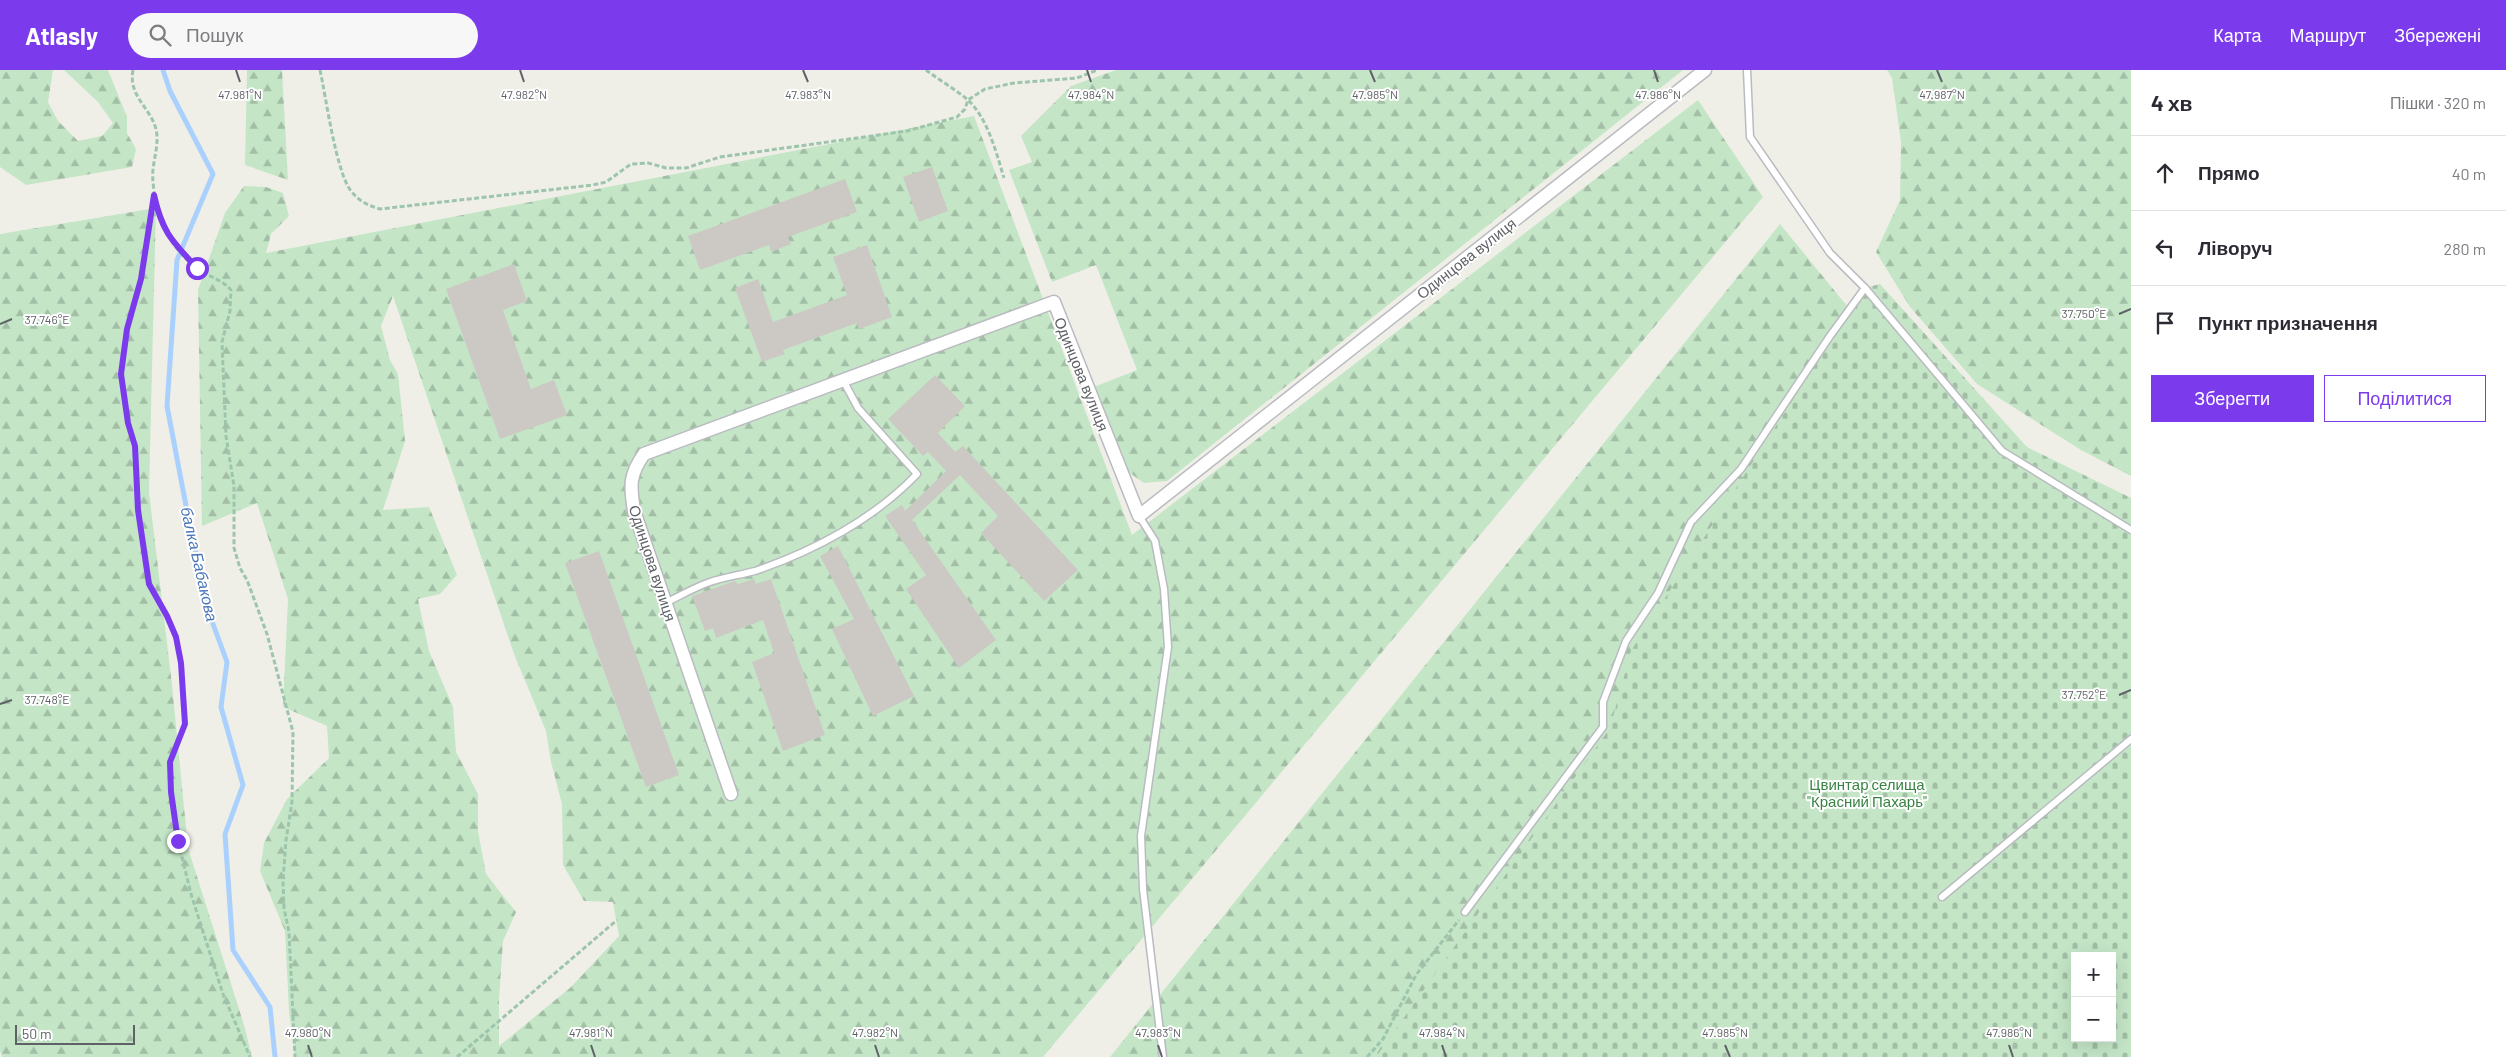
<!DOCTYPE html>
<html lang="uk">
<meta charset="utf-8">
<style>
body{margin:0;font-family:Barlow,sans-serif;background:#f7f7f7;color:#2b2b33}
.controls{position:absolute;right:15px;bottom:15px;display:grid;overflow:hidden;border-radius:0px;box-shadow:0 5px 20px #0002}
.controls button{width:45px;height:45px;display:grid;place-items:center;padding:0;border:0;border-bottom:1px solid #e1e1e2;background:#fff;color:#2b2b33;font:25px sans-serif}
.scale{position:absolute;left:15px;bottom:12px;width:120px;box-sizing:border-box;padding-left:5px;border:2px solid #5e6166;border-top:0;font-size:14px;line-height:18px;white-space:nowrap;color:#5e6166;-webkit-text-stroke:4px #fff;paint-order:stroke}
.stop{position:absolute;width:15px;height:15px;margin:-11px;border:4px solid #7c3aed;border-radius:50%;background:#fff}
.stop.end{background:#7c3aed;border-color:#fff;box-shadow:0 1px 5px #0008}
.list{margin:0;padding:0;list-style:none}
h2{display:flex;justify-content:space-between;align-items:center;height:65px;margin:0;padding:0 20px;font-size:21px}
h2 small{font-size:16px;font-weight:400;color:#7c7c81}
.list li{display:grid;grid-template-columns:32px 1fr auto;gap:15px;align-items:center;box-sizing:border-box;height:75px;padding:0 20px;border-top:1px solid #e1e1e2}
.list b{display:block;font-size:19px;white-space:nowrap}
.list em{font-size:16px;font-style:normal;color:#7c7c81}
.actions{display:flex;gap:10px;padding:15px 20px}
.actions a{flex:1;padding:11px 0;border:1px solid #7c3aed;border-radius:0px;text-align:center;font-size:18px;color:#7c3aed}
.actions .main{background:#7c3aed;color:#fff}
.icon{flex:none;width:28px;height:28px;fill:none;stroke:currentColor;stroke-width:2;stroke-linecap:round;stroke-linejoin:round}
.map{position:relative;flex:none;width:2131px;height:987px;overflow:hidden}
header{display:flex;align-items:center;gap:30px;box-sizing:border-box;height:70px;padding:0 25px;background:#7c3aed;color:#fff}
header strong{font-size:24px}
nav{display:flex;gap:28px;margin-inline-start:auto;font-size:18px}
.search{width:350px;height:45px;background:#f7f7f7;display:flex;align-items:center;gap:12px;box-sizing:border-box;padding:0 18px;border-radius:28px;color:#7c7c81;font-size:19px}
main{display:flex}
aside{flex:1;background:#fff}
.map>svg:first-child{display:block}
</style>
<header>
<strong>Atlasly</strong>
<div class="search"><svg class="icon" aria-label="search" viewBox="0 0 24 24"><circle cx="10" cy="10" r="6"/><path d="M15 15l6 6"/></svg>Пошук</div>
<nav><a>Карта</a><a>Маршрут</a><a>Збережені</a></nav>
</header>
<main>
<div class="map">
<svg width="2131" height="987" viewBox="0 0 2131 987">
<defs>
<pattern id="forest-firs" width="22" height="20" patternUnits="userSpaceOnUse" patternTransform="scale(1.25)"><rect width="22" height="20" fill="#c4e6c7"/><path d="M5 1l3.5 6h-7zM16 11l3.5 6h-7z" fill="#a2bea5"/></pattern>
<pattern id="cemetery-stones" width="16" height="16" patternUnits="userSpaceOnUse" patternTransform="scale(1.25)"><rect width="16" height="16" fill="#c4e6c7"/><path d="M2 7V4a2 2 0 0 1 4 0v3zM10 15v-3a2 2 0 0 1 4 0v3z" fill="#a2bea5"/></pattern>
</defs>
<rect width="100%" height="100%" fill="#f0efe7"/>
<g fill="url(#forest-firs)" fill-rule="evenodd">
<path d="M 0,0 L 53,0 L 48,32 L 58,51 L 78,71 L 102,66 L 113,53 L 98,32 L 64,0 L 108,0 L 127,47 L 127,63 L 136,79 L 132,97 L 26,115 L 0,97 Z"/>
<path d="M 247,0 L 282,0 L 288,110 L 245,95 Z"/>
<path d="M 1116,0 L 1683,0 L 1167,411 L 1144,413 L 1127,401 L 1094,317 L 1137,300 L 1096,195 L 1052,212 L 1009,100 L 1032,92 L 1021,66 L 1071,16 Z"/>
<path d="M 1887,0 L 2131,0 L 2131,406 L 2081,380 L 1977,314 L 1910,237 L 1876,182 L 1900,130 L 1901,72 L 1892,8 Z"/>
<path d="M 1698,30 L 1763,127 L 1043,987 L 295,987 L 289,941 L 285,861 L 260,801 L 264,773 L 287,729 L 329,688 L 327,656 L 283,637 L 288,529 L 257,433 L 202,456 L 198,220 L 225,143 L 244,116 L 266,117 L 283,123 L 289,146 L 271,164 L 266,183 L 974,46 L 1132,465 ZM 393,226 L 514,584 L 546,661 L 551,692 L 562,734 L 563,795 L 584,831 L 613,832 L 619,866 L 570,918 L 499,976 L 499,929 L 503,871 L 516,842 L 486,804 L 478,761 L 478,724 L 456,682 L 453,637 L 429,581 L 418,529 L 440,524 L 457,505 L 429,437 L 383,440 L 405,371 L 398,304 L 390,290 L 381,256 Z"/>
<path d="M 156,138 L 149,422 L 172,615 L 188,778 L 244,955 L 252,987 L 2,987 L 0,981 L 0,164 Z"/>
<path d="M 1780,154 L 1892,291 L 2044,432 L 2131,987 L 1110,987 ZM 2075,886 L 2112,886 L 2112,968 L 2075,968 Z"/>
</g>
<path fill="url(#cemetery-stones)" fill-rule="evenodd" d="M 1880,214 L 2027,377 L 2131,428 L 2131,987 L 1376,987 L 1610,658 L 1631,581 L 1865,218 ZM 2075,886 L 2112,886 L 2112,968 L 2075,968 Z"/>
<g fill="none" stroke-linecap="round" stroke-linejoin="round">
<path stroke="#aad1fd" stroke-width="5" d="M 163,0 L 170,21 L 213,104 L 177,190 L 167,336 L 191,462 L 213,554 L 227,592 L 221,637 L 243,715 L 225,764 L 233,880 L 270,937 L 275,987"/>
</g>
<g fill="#ccc9c4">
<path d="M 932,97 L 948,141 L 919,152 L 903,107 Z"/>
<path d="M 845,109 L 857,142 L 788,167 L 791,174 L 771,182 L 769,175 L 700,200 L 688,166 Z"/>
<path d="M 867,175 L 892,247 L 859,259 L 857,253 L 783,280 L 785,284 L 762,292 L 735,218 L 758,209 L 773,252 L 847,225 L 833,187 Z"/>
<path d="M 514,194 L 527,231 L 503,240 L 531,319 L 554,310 L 567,345 L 500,369 L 446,219 Z"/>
<path d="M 935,305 L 965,336 L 938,363 L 955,382 L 963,376 L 1078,500 L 1044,531 L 981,463 L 998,446 L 960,405 L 912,450 L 996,570 L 959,598 L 906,519 L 926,505 L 885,446 L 902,435 L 905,441 L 946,401 L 928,382 L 923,386 L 888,349 Z"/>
<path d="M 838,476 L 914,626 L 873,646 L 832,559 L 854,549 L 820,486 Z"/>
<path d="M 599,481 L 679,705 L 646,717 L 565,493 Z"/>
<path d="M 754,509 L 756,514 L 771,509 L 825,665 L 783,681 L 752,592 L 774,583 L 763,550 L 716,568 L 713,558 L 705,561 L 692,526 L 735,511 L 738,514 Z"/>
</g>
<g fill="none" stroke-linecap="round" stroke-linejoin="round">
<g stroke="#b9bbc0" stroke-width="9">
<g id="service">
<path d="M 1747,0 L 1750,67 L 1830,183 L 1865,218 L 2002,381 L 2131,460"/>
<path d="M 1139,446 L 1155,471 L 1164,519 L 1168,577 L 1141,766 L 1143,819 L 1163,987"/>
<path d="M 665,533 C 680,526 695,517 710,512 C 725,507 740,505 755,501 C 814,481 874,449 917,404 L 858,338 L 843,310"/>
<path d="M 1942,827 L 2131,669"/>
<path d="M 1465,842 L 1603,657 L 1603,632 L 1626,571 L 1658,523 L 1691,452 L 1741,399 L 1830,266 L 1865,218"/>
</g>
</g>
<g stroke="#b9bbc0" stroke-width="15">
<path id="minor" d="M 731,724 L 634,441 C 630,416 629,405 644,384 L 1054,232 L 1139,446 L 1705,0"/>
</g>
<g stroke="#9cc5ac" stroke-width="3" stroke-dasharray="5 2.5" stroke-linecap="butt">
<path d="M 133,0 C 128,26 150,37 156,59 C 160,77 151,93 153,112 C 156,147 168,175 196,198 C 207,207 219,207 231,220 L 230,241 L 222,272 L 226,366 L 234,416 L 234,478 L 240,498 L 247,510 L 267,564 L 293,662 L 292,732 L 286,770 L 283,811 L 284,838 L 289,862 L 295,987"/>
<path d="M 320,0 C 326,27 336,102 351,121 C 359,131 367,135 380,139 L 593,115 L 606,112 L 631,94 L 648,93 L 666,98 L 686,98 L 720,87 L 907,61 L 957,47 L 965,39 L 968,30 L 985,19 L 1014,13 L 1077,8 L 1097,0"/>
<path d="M 926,0 C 939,10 955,19 968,30 C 988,49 996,82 1004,108"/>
<path d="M 154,128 L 141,209 L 127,259 L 121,304 L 128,353 L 135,376 L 138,440 L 149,514 L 167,546 L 176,567 L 181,593 L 185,654 L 171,691 L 171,722 L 178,771 L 191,824 L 223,924 L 250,987"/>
<path d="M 457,987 L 617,850"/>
<path d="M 1367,987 L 1383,969 L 1416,905 L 1459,850"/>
</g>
<use href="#service" stroke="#fff" stroke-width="6"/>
<use href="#minor" stroke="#fff" stroke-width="12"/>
</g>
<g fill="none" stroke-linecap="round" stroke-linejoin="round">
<path stroke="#7c3aed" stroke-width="6" d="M 178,771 L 171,722 L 170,692 L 185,654 L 181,593 L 176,567 L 167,546 L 149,514 L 138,440 L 135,376 L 128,353 L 121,304 L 127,259 L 141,209 L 154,125 C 162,162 172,171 197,198"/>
</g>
<path fill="none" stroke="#5e6166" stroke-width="2" d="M 236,0 L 240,12M 520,0 L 524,12M 803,0 L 808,12M 1087,0 L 1091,12M 1370,0 L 1375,12M 1654,0 L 1658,12M 1937,0 L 1942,12M 2119,244 L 2131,239M 0,254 L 12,249M 2119,625 L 2131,620M 0,634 L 12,630M 308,975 L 312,987M 591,975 L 595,987M 875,975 L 879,987M 1158,975 L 1162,987M 1442,975 L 1446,987M 1725,975 L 1730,987M 2009,975 L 2013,987"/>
<g text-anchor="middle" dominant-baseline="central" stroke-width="4" stroke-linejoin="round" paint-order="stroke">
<g font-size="15" fill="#5e6166" stroke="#fff">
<text transform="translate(1466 188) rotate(-38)">Одинцова вулиця</text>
<text transform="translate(1082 304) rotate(68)">Одинцова вулиця</text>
<text transform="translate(653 493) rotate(72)">Одинцова вулиця</text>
</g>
<g font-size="15" fill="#388442" stroke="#fff">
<text x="1867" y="714">Цвинтар селища<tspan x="1867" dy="17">"Красний Пахарь"</tspan></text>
</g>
<g font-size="16" font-style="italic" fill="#4975b8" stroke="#fff">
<text transform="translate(200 494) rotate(77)">балка Бабакова</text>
</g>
</g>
<g font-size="12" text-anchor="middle" fill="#5e6166" stroke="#fff" stroke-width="4" stroke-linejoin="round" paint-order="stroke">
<text x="240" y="29">47.981°N</text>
<text x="524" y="29">47.982°N</text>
<text x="808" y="29">47.983°N</text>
<text x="1091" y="29">47.984°N</text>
<text x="1375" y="29">47.985°N</text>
<text x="1658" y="29">47.986°N</text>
<text x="1942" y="29">47.987°N</text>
<text x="2084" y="248">37.750°E</text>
<text x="47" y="254">37.746°E</text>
<text x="2084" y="629">37.752°E</text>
<text x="47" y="634">37.748°E</text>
<text x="308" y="967">47.980°N</text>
<text x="591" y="967">47.981°N</text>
<text x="875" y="967">47.982°N</text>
<text x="1158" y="967">47.983°N</text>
<text x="1442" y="967">47.984°N</text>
<text x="1725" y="967">47.985°N</text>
<text x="2009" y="967">47.986°N</text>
</g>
</svg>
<div class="controls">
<button>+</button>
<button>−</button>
</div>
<div class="scale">50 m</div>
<div class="stop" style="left:197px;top:198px"></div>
<div class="stop end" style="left:178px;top:771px"></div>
</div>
<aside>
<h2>4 хв<small>Пішки · 320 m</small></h2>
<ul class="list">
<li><svg class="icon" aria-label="ahead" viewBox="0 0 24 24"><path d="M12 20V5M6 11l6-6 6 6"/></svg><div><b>Прямо</b></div><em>40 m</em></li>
<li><svg class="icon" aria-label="left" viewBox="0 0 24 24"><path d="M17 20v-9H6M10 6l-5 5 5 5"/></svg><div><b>Ліворуч</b></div><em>280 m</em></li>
<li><svg class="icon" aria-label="arrive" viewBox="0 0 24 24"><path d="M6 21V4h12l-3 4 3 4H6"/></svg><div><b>Пункт призначення</b></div></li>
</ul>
<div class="actions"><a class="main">Зберегти</a><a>Поділитися</a></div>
</aside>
</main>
